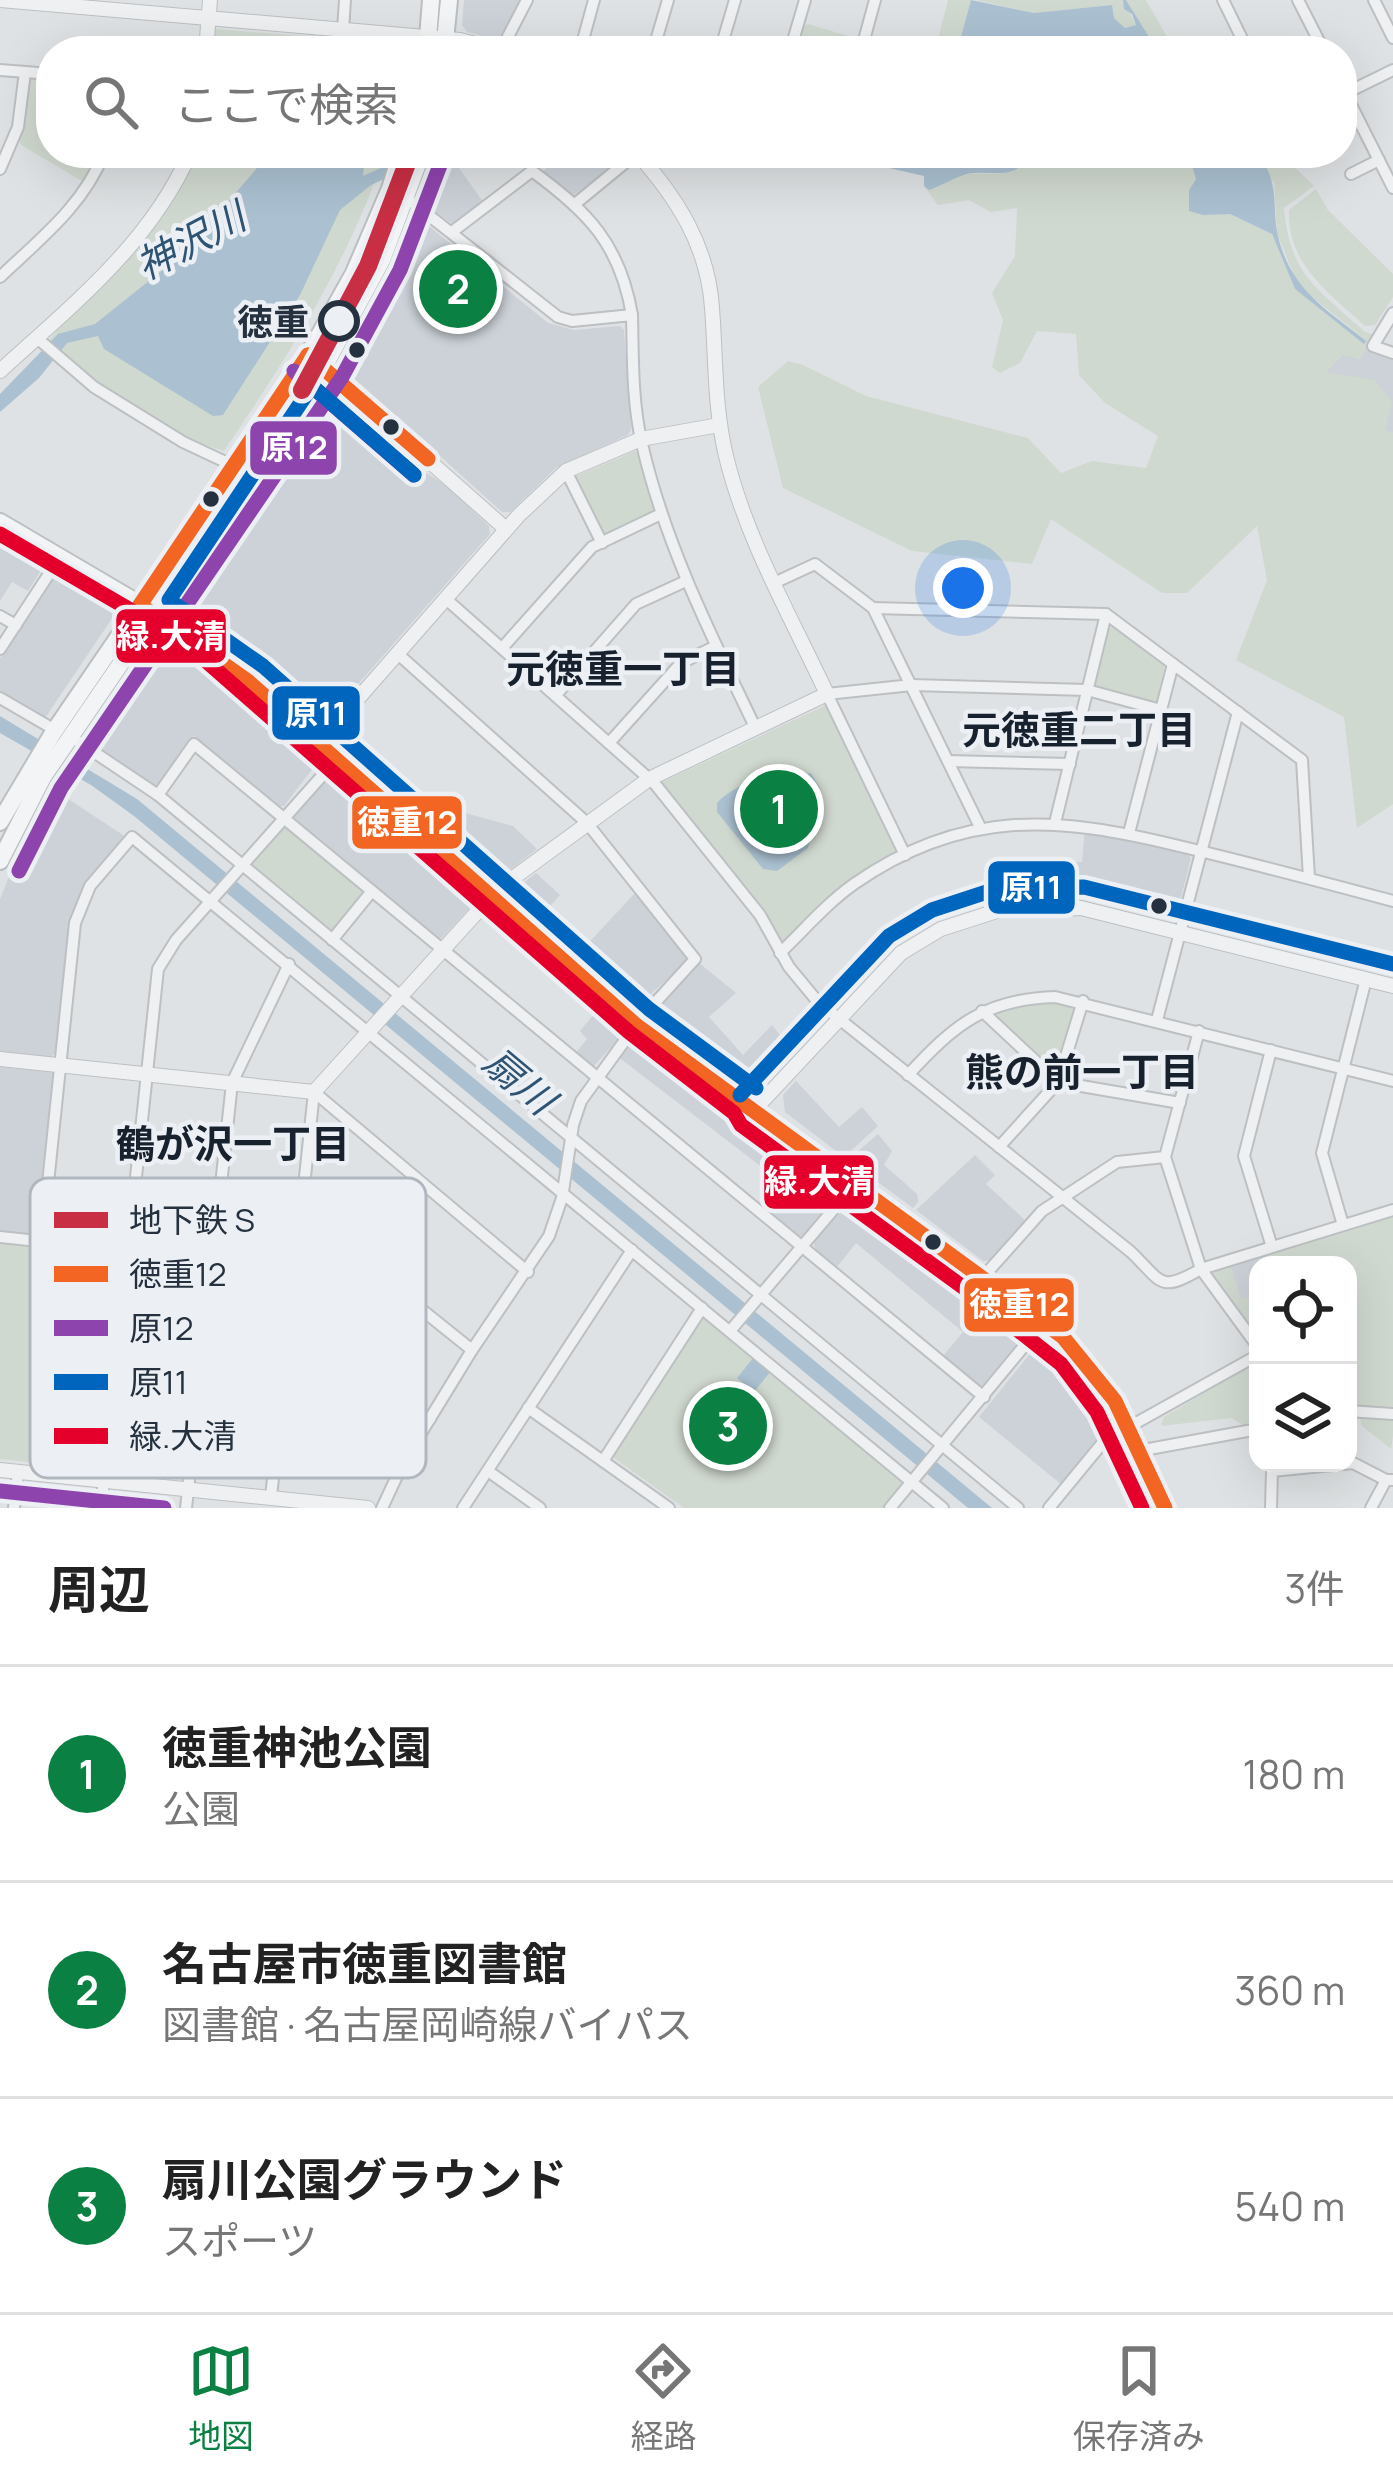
<!DOCTYPE html>
<html lang="ja">
<meta charset="utf-8">
<style>
body{margin:0;font-family:Manrope,"Noto Sans JP",sans-serif;background:#f2f2f2;color:#222}
.controls{position:absolute;right:36px;bottom:36px;display:grid;overflow:hidden;border-radius:24px;box-shadow:0 12px 48px #0002}
.controls button{width:108px;height:108px;display:grid;place-items:center;padding:0;border:0;border-bottom:3px solid #e0e0e0;background:#fff;color:#222;font:60px sans-serif}
.you{position:absolute;left:963px;top:588px;width:42px;height:42px;margin:-30px;border:9px solid #fff;border-radius:50%;background:#1a73e8;box-shadow:0 0 0 18px #1a73e833}
.badge{display:grid;place-items:center;width:78px;height:78px;border-radius:50%;background:#0b8043;color:#fff;font-size:39px;font-weight:700}
.pin{position:absolute;translate:-50% -50%;border:6px solid #fff;box-shadow:0 3px 12px #0006}
.list{margin:0;padding:0;list-style:none}
h2{display:flex;justify-content:space-between;align-items:center;height:156px;margin:0;padding:0 48px;font-size:51px}
h2 small{font-size:39px;font-weight:400;color:#767676}
.list li{display:grid;grid-template-columns:78px 1fr auto;gap:36px;align-items:center;box-sizing:border-box;height:216px;padding:0 48px;border-top:3px solid #e0e0e0}
.list b{display:block;font-size:45px;white-space:nowrap}
.list p{margin:0;font-size:39px;white-space:nowrap;color:#767676}
.list em{font-size:39px;font-style:normal;color:#767676}
.icon{flex:none;width:66px;height:66px;fill:none;stroke:currentColor;stroke-width:2;stroke-linecap:round;stroke-linejoin:round}
.map{position:relative;flex:none;width:1393px;height:1508px;overflow:hidden}
.search{position:absolute;background:#fff;box-shadow:0 12px 48px #0002;left:36px;right:36px;top:36px;height:132px;display:flex;align-items:center;gap:30px;box-sizing:border-box;padding:0 42px;border-radius:48px;color:#767676;font-size:45px}
.sheet{height:804px;background:#fff}
nav{display:flex;justify-content:space-around;align-items:center;box-sizing:border-box;height:168px;border-top:3px solid #e0e0e0;background:#fff;font-size:33px;color:#767676}
nav a{display:grid;justify-items:center;gap:6px}
nav .on{color:#0b8043}
.map>svg:first-child{display:block}
</style>
<div class="map">
<svg width="1393" height="1508" viewBox="0 0 1393 1508">
<rect width="100%" height="100%" fill="#dfe2e4"/>
<g fill="#ccd2d8">
<path d="M 464,0 L 522,0 L 502,38 L 497,40 L 467,32 L 462,25 Z"/>
<path d="M 562,153 L 623,153 L 623,160 L 572,196 L 542,172 Z"/>
<path d="M 449,154 L 484,203 L 454,225 L 418,200 L 432,166 Z"/>
<path d="M 419,218 L 548,323 L 574,330 L 620,326 L 624,330 L 631,429 L 628,435 L 556,468 L 510,512 L 502,512 L 345,370 L 343,362 L 388,278 L 410,224 Z"/>
<path d="M 1366,349 L 1393,358 L 1393,433 L 1385,431 L 1325,372 L 1343,354 L 1360,359 Z"/>
<path d="M 333,390 L 419,468 L 449,488 L 489,526 L 490,534 L 330,716 L 324,718 L 254,658 L 185,607 L 183,599 L 322,392 Z"/>
<path d="M 0,534 L 42,559 L 45,564 L 28,591 L 12,582 L 0,601 Z"/>
<path d="M 59,570 L 115,602 L 117,611 L 45,718 L 0,693 L 0,658 Z"/>
<path d="M 167,634 L 199,656 L 320,759 L 284,806 L 278,806 L 194,736 L 159,786 L 155,786 L 87,742 L 158,635 Z"/>
<path d="M 336,773 L 474,897 L 475,902 L 442,938 L 437,938 L 294,822 L 293,815 L 330,774 Z"/>
<path d="M 56,791 L 126,837 L 77,901 L 71,922 L 57,1052 L 49,1058 L 0,1051 L 0,899 L 23,842 Z"/>
<path d="M 438,796 L 454,810 L 513,826 L 537,849 L 507,872 L 495,872 L 426,810 Z"/>
<path d="M 1085,829 L 1186,852 L 1191,858 L 1177,913 L 1171,916 L 1067,894 L 1070,862 L 1082,862 Z"/>
<path d="M 536,873 L 560,895 L 542,915 L 518,893 L 518,887 Z"/>
<path d="M 636,892 L 688,954 L 688,960 L 642,1002 L 581,951 Z"/>
<path d="M 698,962 L 736,993 L 709,1017 L 743,1055 L 772,1025 L 791,1049 L 764,1079 L 746,1082 L 653,1014 L 653,1007 Z"/>
<path d="M 599,1008 L 626,1031 L 592,1068 L 575,1054 L 587,1039 L 580,1031 Z"/>
<path d="M 629,1041 L 637,1041 L 839,1189 L 841,1194 L 806,1236 L 799,1236 L 766,1208 L 784,1184 L 617,1056 Z"/>
<path d="M 0,1067 L 51,1072 L 54,1076 L 38,1232 L 34,1235 L 0,1232 Z"/>
<path d="M 796,1081 L 839,1127 L 862,1107 L 878,1126 L 844,1157 L 785,1112 L 783,1095 Z"/>
<path d="M 878,1134 L 892,1151 L 884,1165 L 917,1194 L 918,1202 L 913,1208 L 848,1160 Z"/>
<path d="M 975,1155 L 995,1175 L 986,1184 L 1026,1221 L 992,1260 L 983,1261 L 916,1210 Z"/>
<path d="M 853,1198 L 1030,1328 L 1031,1333 L 987,1385 L 979,1386 L 943,1356 L 963,1332 L 856,1243 L 837,1267 L 815,1249 L 813,1240 L 847,1199 Z"/>
<path d="M 1259,1256 L 1258,1294 L 1241,1300 L 1230,1265 Z"/>
<path d="M 1047,1339 L 1082,1372 L 1109,1423 L 1062,1485 L 979,1417 L 1041,1340 Z"/>
</g>
<g fill="#d0d9cf">
<path d="M 948,0 L 971,0 L 957,51 L 935,51 Z"/>
<path d="M 976,0 L 1123,0 L 1136,25 L 1125,28 L 1113,18 L 1112,5 L 1034,13 Z"/>
<path d="M 1126,0 L 1146,0 L 1175,51 L 1158,51 Z"/>
<path d="M 808,24 L 855,38 L 856,51 L 796,51 L 803,27 Z"/>
<path d="M 216,29 L 405,44 L 410,51 L 210,51 L 212,32 Z"/>
<path d="M 33,77 L 51,79 L 51,153 L 99,153 L 87,179 L 82,181 L 21,145 L 19,139 L 29,81 Z"/>
<path d="M 196,153 L 385,153 C 349,262 288,356 224,451 C 157,431 100,386 47,343 C 71,311 104,287 131,256 C 158,227 178,188 196,153 Z"/>
<path d="M 1031,153 L 1188,153 L 1196,179 L 1191,186 L 1210,212 L 1230,214 L 1272,234 L 1295,289 L 1366,340 L 1298,286 L 1277,233 L 1274,182 L 1238,161 L 1232,153 L 1280,153 L 1314,186 L 1284,208 C 1290,276 1318,289 1365,332 L 1375,335 L 1360,359 L 1342,355 L 1326,372 L 1375,380 L 1392,402 L 1385,430 L 1393,433 L 1393,804 L 1357,828 L 1344,717 L 1236,660 L 1267,580 L 1257,526 L 1187,593 L 1162,593 L 1051,519 L 1032,564 L 912,551 L 783,488 L 758,387 L 788,361 L 803,365 L 866,396 L 1028,438 L 1061,473 L 1092,461 L 1146,468 L 1158,436 L 1105,403 L 1079,375 L 1076,334 L 1037,331 L 1020,363 L 1000,373 L 992,367 L 1003,320 L 992,293 L 1015,256 L 1017,208 L 991,212 L 969,200 L 938,205 L 924,186 C 938,190 946,181 960,176 C 987,169 1015,184 1031,153 Z"/>
<path d="M 1316,189 L 1328,210 L 1393,274 L 1393,297 L 1375,325 L 1365,326 C 1329,293 1287,264 1289,210 Z"/>
<path d="M 635,451 L 640,455 L 654,510 L 607,535 L 601,533 L 576,476 Z"/>
<path d="M 1115,626 L 1165,663 L 1157,703 L 1095,688 L 1108,629 Z"/>
<path d="M 824,706 L 830,708 L 897,850 L 895,855 L 828,898 L 786,941 L 779,941 L 662,786 L 662,782 Z"/>
<path d="M 288,827 L 364,890 L 364,895 L 335,931 L 329,932 L 253,867 L 253,862 L 283,828 Z"/>
<path d="M 1053,1001 L 1075,1004 L 1077,1009 L 1057,1070 L 1051,1070 L 994,1017 L 995,1010 Z"/>
<path d="M 1393,1216 L 1393,1436 L 1391,1449 L 1362,1426 L 1360,1417 L 1355,1417 L 1356,1425 L 1348,1438 L 1348,1265 L 1261,1265 L 1259,1257 Z"/>
<path d="M 0,1241 L 115,1254 L 119,1259 L 97,1466 L 93,1469 L 0,1459 Z"/>
<path d="M 1230,1265 L 1241,1299 L 1258,1294 L 1258,1338 L 1211,1277 L 1214,1270 Z"/>
<path d="M 705,1317 L 901,1477 L 902,1485 L 883,1508 L 684,1508 L 614,1458 L 613,1454 L 699,1319 Z"/>
<path d="M 1258,1361 L 1258,1424 L 1244,1426 L 1232,1418 L 1161,1426 L 1164,1417 Z"/>
</g>
<g fill="#abc1d1">
<path d="M 971,0 L 1034,13 L 1112,5 L 1114,18 L 1125,28 L 1136,25 L 1132,14 L 1124,9 L 1123,0 L 1126,0 L 1158,51 L 957,51 Z"/>
<path d="M 265,153 L 346,153 L 364,166 L 363,176 L 414,153 L 440,153 L 371,185 L 340,210 L 300,295 L 223,415 L 213,416 L 104,349 L 98,336 L 67,343 L 39,378 L 0,412 L 0,394 L 58,334 L 95,324 L 185,252 L 257,168 Z"/>
<path d="M 768,153 L 863,153 L 926,167 L 930,153 L 1031,153 C 1015,183 993,169 967,174 C 955,177 941,186 929,190 L 924,186 L 924,176 L 841,157 Z"/>
<path d="M 1188,153 L 1232,153 L 1243,164 L 1264,163 C 1279,188 1272,210 1278,236 C 1291,290 1325,308 1366,341 L 1364,344 L 1295,289 L 1272,234 L 1230,214 L 1203,215 L 1189,211 L 1189,190 L 1196,179 Z"/>
<path d="M 0,716 L 137,799 L 992,1508 L 968,1508 L 134,816 L 91,785 L 0,733 Z"/>
<path d="M 811,773 L 820,788 L 808,848 L 777,871 L 763,869 L 717,812 L 717,803 C 741,777 778,777 811,773 Z"/>
<path d="M 754,1357 L 771,1371 L 754,1392 L 737,1378 Z"/>
</g>
<g fill="none" stroke-linecap="round" stroke-linejoin="round">
<g stroke="#bdc0c2" stroke-width="14">
<g id="minor">
<path d="M 1223,0 L 1248,51"/>
<path d="M 1298,0 L 1324,51"/>
<path d="M 1374,0 L 1393,38"/>
<path d="M 343,30 L 345,0"/>
<path d="M 501,50 L 527,0"/>
<path d="M 580,51 L 594,0"/>
<path d="M 653,51 L 668,0"/>
<path d="M 720,51 L 735,0"/>
<path d="M 790,51 L 805,0"/>
<path d="M 861,51 L 875,0"/>
<path d="M 0,70 L 51,74"/>
<path d="M 1342,87 L 1393,188"/>
<path d="M 1342,95 L 1393,70"/>
<path d="M 0,169 L 18,127 L 25,72"/>
<path d="M 1351,174 L 1379,160"/>
<path d="M 408,199 L 558,317 L 572,321 L 632,315 C 633,357 632,402 642,444 C 665,544 711,635 755,727"/>
<path d="M 575,204 L 637,153"/>
<path d="M 452,232 L 532,171 C 588,212 620,244 632,315"/>
<path d="M 0,277 C 39,240 84,205 104,153"/>
<path d="M 1393,313 L 1373,346 L 1393,353"/>
<path d="M 37,338 L 94,387 L 183,442 L 234,466"/>
<path d="M 566,471 L 602,543"/>
<path d="M 774,583 L 815,564 L 873,608 L 981,829"/>
<path d="M 446,599 L 655,784 L 760,915 L 789,967 L 818,1002 L 1131,1252 C 1163,1283 1159,1293 1201,1269 L 1393,1210"/>
<path d="M 873,608 L 1106,614 L 1302,760 L 1309,878"/>
<path d="M 0,616 L 16,625"/>
<path d="M 503,647 L 592,547 L 661,514"/>
<path d="M 0,649 L 60,557"/>
<path d="M 398,654 L 587,823 L 695,959 L 643,1016"/>
<path d="M 556,695 L 636,604 L 686,581"/>
<path d="M 0,698 L 55,730"/>
<path d="M 70,736 L 158,795 L 1018,1508"/>
<path d="M 609,743 L 681,663 L 716,646"/>
<path d="M 948,761 L 1070,764"/>
<path d="M 158,795 L 194,744 L 984,1397"/>
<path d="M 1055,823 L 1106,614"/>
<path d="M 1129,833 L 1173,664"/>
<path d="M 905,855 L 827,694 L 912,685 L 1087,690 L 1161,710"/>
<path d="M 332,940 L 372,891"/>
<path d="M 780,953 C 805,929 826,904 854,884 C 963,808 1057,816 1179,846 C 1251,863 1322,882 1393,901"/>
<path d="M 982,1011 L 1058,1082 L 1083,1001"/>
<path d="M 1157,1020 L 1238,712"/>
<path d="M 1199,1031 L 1165,1157 L 1201,1269 L 1258,1347"/>
<path d="M 1271,1050 L 1244,1156 L 1272,1247"/>
<path d="M 908,1075 C 954,1025 985,999 1055,997 L 1393,1081"/>
<path d="M 314,1092 L 528,1272"/>
<path d="M 999,1147 L 1058,1082 L 1180,1103"/>
<path d="M 1343,1225 L 1322,1153 L 1366,979"/>
<path d="M 0,1237 L 381,1277 L 472,1350"/>
<path d="M 42,1241 L 75,923 L 90,886 L 132,837 L 943,1508"/>
<path d="M 984,1276 L 1042,1211 L 1062,1198 L 1117,1162 L 1165,1157"/>
<path d="M 730,1331 L 856,1183"/>
<path d="M 282,1404 L 430,1419"/>
<path d="M 528,1408 L 669,1508"/>
<path d="M 1348,1411 L 1393,1414"/>
<path d="M 367,1412 L 387,1210 L 415,1177"/>
<path d="M 1127,1428 L 1258,1355"/>
<path d="M 1138,1451 L 1258,1429"/>
<path d="M 603,1461 L 702,1308"/>
<path d="M 488,1471 L 540,1508"/>
<path d="M 271,1497 L 314,1092"/>
<path d="M 14,1508 L 18,1472"/>
<path d="M 101,1508 L 158,969 L 176,940 L 336,760"/>
<path d="M 186,1508 L 232,1083 L 289,964"/>
<path d="M 382,1508 L 404,1461 L 472,1350 L 549,1236 L 562,1198 L 573,1125 L 581,1101 L 636,1025"/>
<path d="M 463,1508 L 632,1250"/>
<path d="M 890,1508 L 1044,1322"/>
<path d="M 1049,1508 L 1123,1418"/>
<path d="M 1271,1508 L 1272,1471 L 1353,1463 L 1386,1480 L 1393,1480"/>
<path d="M 1371,1508 L 1386,1480"/>
</g>
</g>
<g stroke="#bdc0c2" stroke-width="16">
<g id="tertiary">
<path d="M 0,0 L 460,40 L 502,51"/>
<path d="M 206,51 L 210,0"/>
<path d="M 317,362 L 506,529"/>
<path d="M 0,371 C 72,305 149,245 190,153"/>
<path d="M 326,735 L 519,515 L 566,471 L 641,439 L 719,425"/>
<path d="M 0,1059 L 314,1092 L 498,889 L 649,779 L 827,694 C 791,617 746,539 726,456 C 714,406 716,358 712,308 C 708,246 677,198 637,153"/>
<path d="M 755,1109 L 901,953 L 941,929 L 1003,909 L 1081,908 L 1393,986"/>
<path d="M 0,1470 L 368,1508"/>
</g>
</g>
<g stroke="#bbbfc2" stroke-width="20">
<g id="primary">
<path d="M 427,51 L 431,0"/>
<path d="M 444,51 L 449,0"/>
<path d="M 0,522 L 153,612 L 229,665 L 636,1025 L 1063,1337 L 1115,1401 L 1165,1508"/>
<path d="M 325,735 L 467,862"/>
<path d="M 0,822 L 53,733 L 296,377 L 354,273 L 390,189 L 401,153"/>
<path d="M 0,861 L 43,777 L 324,367 L 382,260 L 422,153"/>
</g>
</g>
<use href="#minor" stroke="#eef0f1" stroke-width="10"/>
<use href="#tertiary" stroke="#eef0f1" stroke-width="14"/>
<use href="#primary" stroke="#f3f4f5" stroke-width="16"/>
<g stroke="#ecf0f5" stroke-width="24">
<g id="bus-1">
<path d="M 308,355 L 428,459"/>
<path d="M 140,605 L 249,682 L 636,1025 L 1063,1337 L 1115,1401 L 1165,1508"/>
<path d="M 140,605 L 308,355"/>
</g>
</g>
<g stroke="#ecf0f5" stroke-width="24">
<g id="bus-2">
<path d="M 294,371 L 414,475"/>
<path d="M 19,871 L 61,788 L 342,377 L 400,270 L 442,160"/>
<path d="M 0,1491 L 164,1508"/>
</g>
</g>
<g stroke="#ecf0f5" stroke-width="24">
<g id="bus-3">
<path d="M 414,475 L 312,386 L 169,600 L 263,666 L 649,1009 L 756,1088"/>
<path d="M 740,1095 L 889,936 L 932,910 L 999,888 L 1084,887 L 1393,964"/>
</g>
</g>
<g stroke="#ecf0f5" stroke-width="24">
<path id="bus-4" d="M 0,534 L 151,622 L 205,660 L 629,1032 L 734,1113 L 741,1125 L 971,1293 L 1061,1364 L 1097,1412 L 1142,1508"/>
</g>
<use href="#bus-1" stroke="#f26522" stroke-width="15"/>
<use href="#bus-2" stroke="#8e44ad" stroke-width="15"/>
<use href="#bus-3" stroke="#0065bd" stroke-width="15"/>
<use href="#bus-4" stroke="#e4002b" stroke-width="15"/>
<g stroke="#ecf0f5" stroke-width="27">
<path id="metro-1" d="M 302,390 L 368,266 L 411,153"/>
</g>
<use href="#metro-1" stroke="#c92f44" stroke-width="18"/>
</g>
<circle fill="#ecf0f5" stroke="#25313e" stroke-width="6" cx="339" cy="321" r="18"/>
<g fill="#25313e" stroke="#ecf0f5" stroke-width="4.5">
<circle cx="357" cy="350" r="10"/>
<circle cx="391" cy="427" r="10"/>
<circle cx="211" cy="499" r="10"/>
<circle cx="1159" cy="906" r="10"/>
<circle cx="933" cy="1242" r="10"/>
</g>
<g text-anchor="middle" dominant-baseline="central" stroke-width="9" stroke-linejoin="round" paint-order="stroke">
<g font-size="36" font-weight="bold" fill="#25313e" stroke="#ecf0f5" text-anchor="end">
<text x="309" y="321">徳重</text>
</g>
<g font-size="39" font-style="italic" fill="#2e5373" stroke="#ecf0f5">
<text transform="translate(190 240) rotate(-28)">神沢川</text>
<text transform="translate(520 1080) rotate(40)">扇川</text>
</g>
<g font-size="39" font-weight="bold" fill="#18222e" stroke="#ecf0f5">
<text x="623" y="668">元徳重一丁目</text>
<text x="1079" y="729">元徳重二丁目</text>
<text x="1082" y="1071">熊の前一丁目</text>
<text x="233" y="1143">鶴が沢一丁目</text>
</g>
</g>
<rect x="30" y="1178" width="396" height="300" rx="18" fill="#ecf0f5" stroke="#b0b7be" stroke-width="3"/>
<rect x="54" y="1212" width="54" height="16" fill="#c92f44"/>
<rect x="54" y="1266" width="54" height="16" fill="#f26522"/>
<rect x="54" y="1320" width="54" height="16" fill="#8e44ad"/>
<rect x="54" y="1374" width="54" height="16" fill="#0065bd"/>
<rect x="54" y="1428" width="54" height="16" fill="#e4002b"/>
<g font-size="33" fill="#25313e">
<text x="129" y="1232">地下鉄 S</text>
<text x="129" y="1286">徳重12</text>
<text x="129" y="1340">原12</text>
<text x="129" y="1394">原11</text>
<text x="129" y="1448">緑.大清</text>
</g>
<g stroke="#ecf0f5" stroke-width="4.5">
<rect x="248" y="419" width="91" height="58" rx="12" fill="#8e44ad"/>
<rect x="114" y="607" width="114" height="58" rx="12" fill="#e4002b"/>
<rect x="270" y="684" width="92" height="58" rx="12" fill="#0065bd"/>
<rect x="350" y="794" width="114" height="57" rx="12" fill="#f26522"/>
<rect x="986" y="859" width="91" height="57" rx="12" fill="#0065bd"/>
<rect x="762" y="1153" width="114" height="58" rx="12" fill="#e4002b"/>
<rect x="962" y="1276" width="114" height="58" rx="12" fill="#f26522"/>
</g>
<g font-size="33" text-anchor="middle" font-weight="bold" fill="#fff">
<text x="294" y="459">原12</text>
<text x="171" y="648">緑.大清</text>
<text x="316" y="725">原11</text>
<text x="407" y="834">徳重12</text>
<text x="1031" y="899">原11</text>
<text x="819" y="1193">緑.大清</text>
<text x="1019" y="1316">徳重12</text>
</g>
</svg>
<div class="controls">
<button><svg class="icon" aria-label="locate" viewBox="0 0 24 24"><circle cx="12" cy="12" r="6"/><path d="M12 2v4M12 18v4M2 12h4M18 12h4"/></svg></button>
<button><svg class="icon" aria-label="layers" viewBox="0 0 24 24"><path d="M12 4l9 5-9 5-9-5zM3 14l9 5 9-5"/></svg></button>
</div>
<div class="you"></div>
<div class="pin badge" style="left:779px;top:809px">1</div>
<div class="pin badge" style="left:458px;top:289px">2</div>
<div class="pin badge" style="left:728px;top:1426px">3</div>
<div class="search"><svg class="icon" aria-label="search" viewBox="0 0 24 24"><circle cx="10" cy="10" r="6"/><path d="M15 15l6 6"/></svg>ここで検索</div>
</div>
<section class="sheet">
<h2>周辺<small>3件</small></h2>
<ul class="list">
<li><span class="badge">1</span><div><b>徳重神池公園</b><p>公園</p></div><em>180 m</em></li>
<li><span class="badge">2</span><div><b>名古屋市徳重図書館</b><p>図書館 · 名古屋岡崎線バイパス</p></div><em>360 m</em></li>
<li><span class="badge">3</span><div><b>扇川公園グラウンド</b><p>スポーツ</p></div><em>540 m</em></li>
</ul>
</section>
<nav>
<a class="on"><svg class="icon" aria-label="map" viewBox="0 0 24 24"><path d="M3 6l6-2 6 2 6-2v14l-6 2-6-2-6 2zM9 4v14M15 6v14"/></svg>地図</a>
<a><svg class="icon" aria-label="directions" viewBox="0 0 24 24"><path d="M12 3l9 9-9 9-9-9zM9 14v-3h6M13 9l2 2-2 2"/></svg>経路</a>
<a><svg class="icon" aria-label="saved" viewBox="0 0 24 24"><path d="M7 4h10v16l-5-4-5 4z"/></svg>保存済み</a>
</nav>
